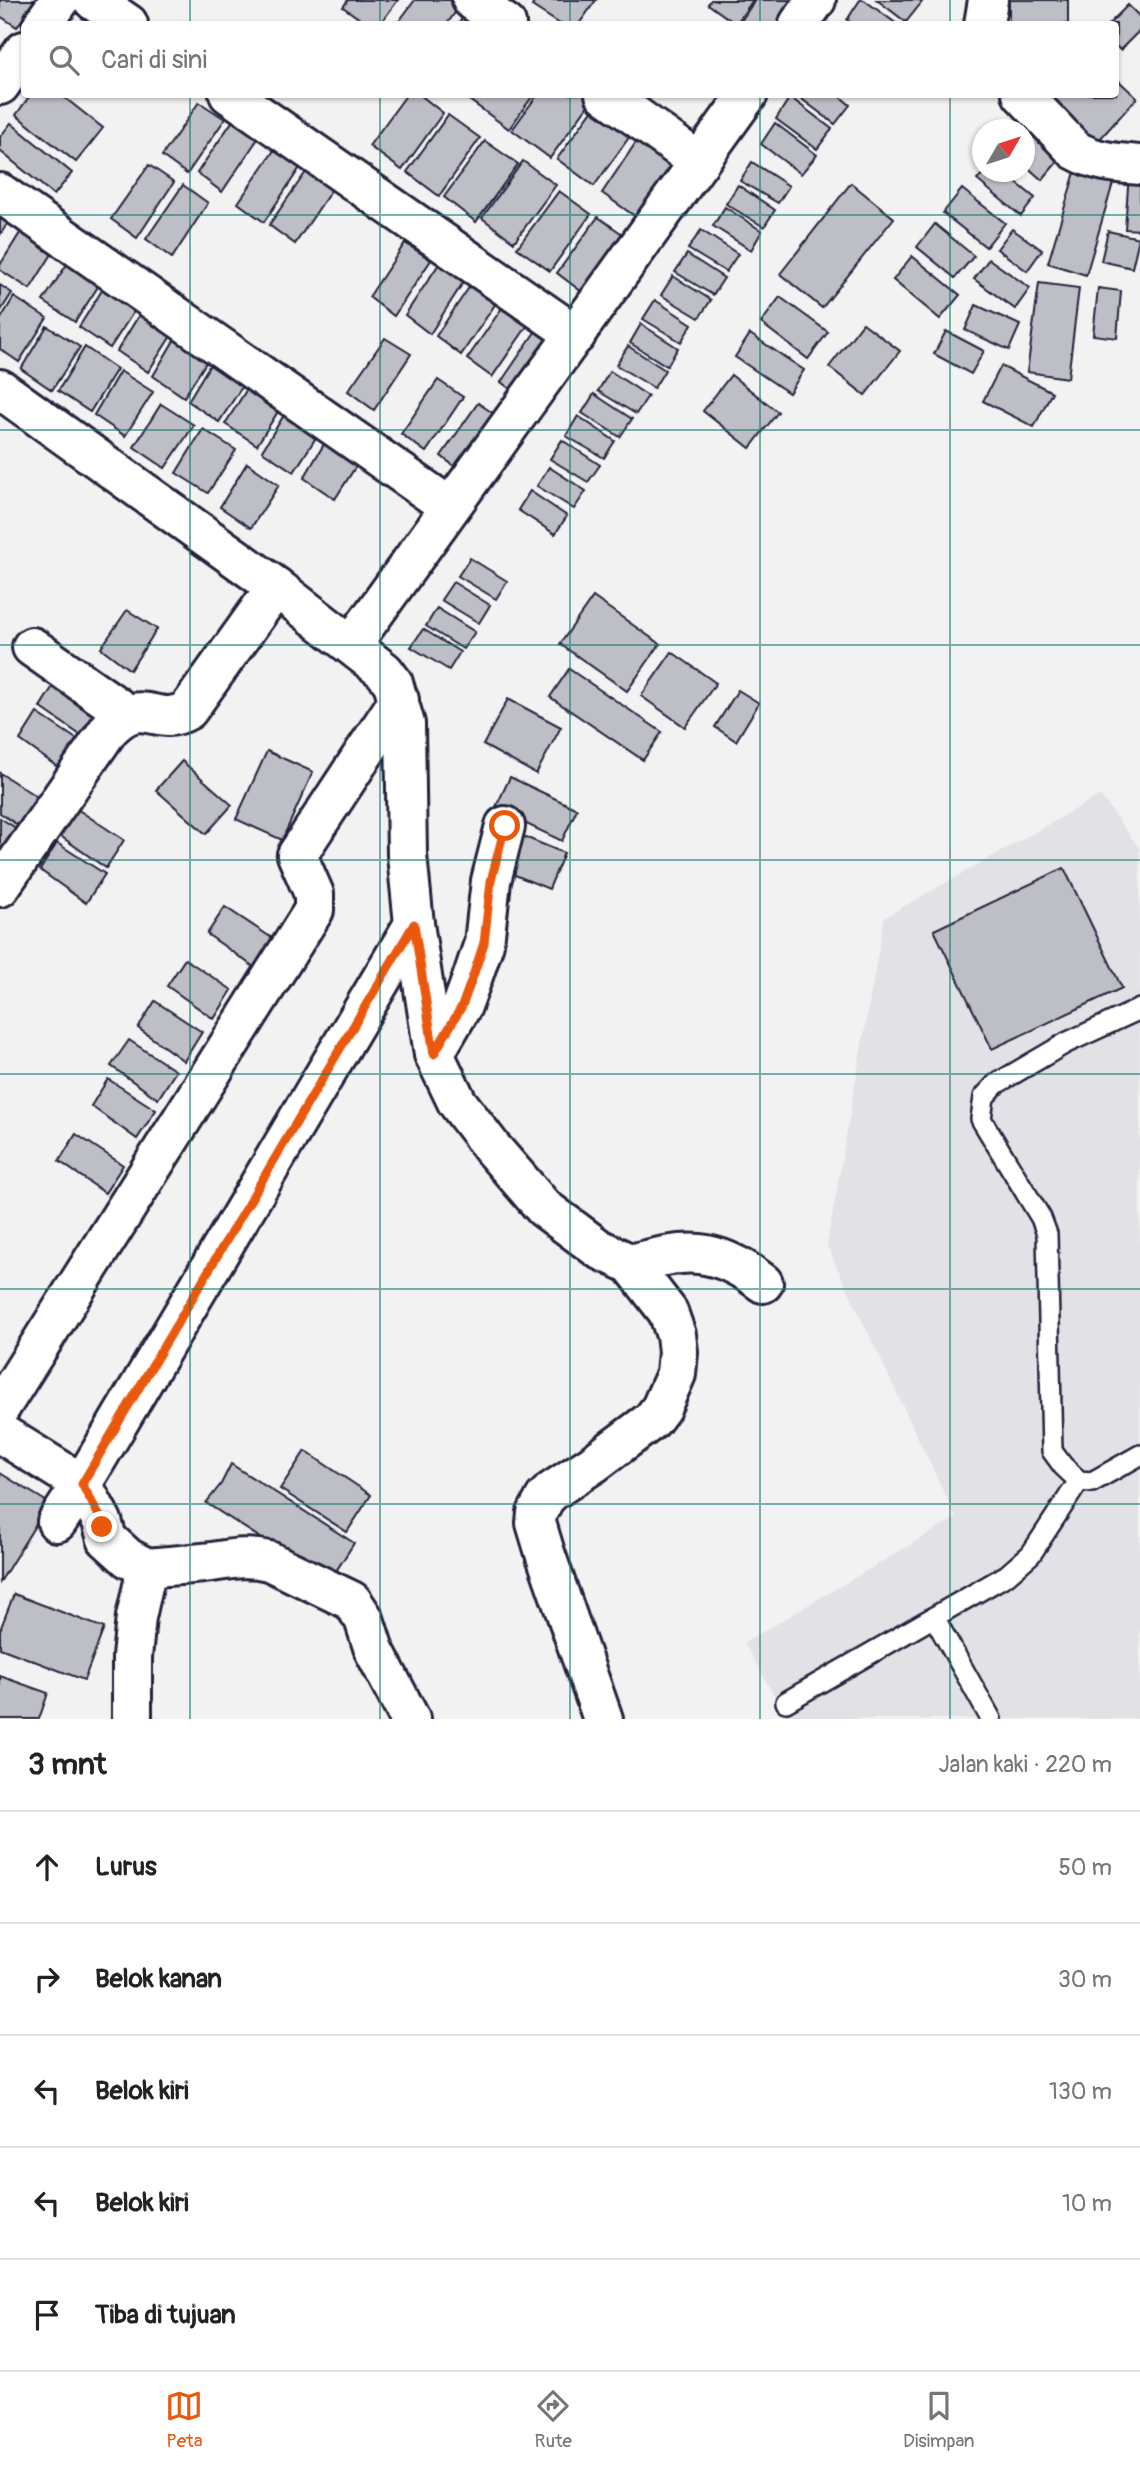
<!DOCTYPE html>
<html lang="id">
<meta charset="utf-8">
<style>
body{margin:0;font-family:Pangolin,sans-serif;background:#f6f6f6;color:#222}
.compass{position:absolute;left:972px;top:119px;width:63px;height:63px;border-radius:50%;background:#fff;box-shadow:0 2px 5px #0004;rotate:51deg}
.stop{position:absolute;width:21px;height:21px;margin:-16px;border:5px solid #ea580c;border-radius:50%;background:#fff}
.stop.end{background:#ea580c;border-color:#fff;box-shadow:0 2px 7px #0008}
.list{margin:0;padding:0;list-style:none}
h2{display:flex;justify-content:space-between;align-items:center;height:91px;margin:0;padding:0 28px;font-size:30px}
h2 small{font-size:23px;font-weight:400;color:#767676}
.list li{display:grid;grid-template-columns:46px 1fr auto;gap:21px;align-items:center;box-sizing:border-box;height:112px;padding:0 28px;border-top:2px solid #e0e0e0}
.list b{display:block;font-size:26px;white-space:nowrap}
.list em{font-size:23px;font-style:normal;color:#767676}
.icon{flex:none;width:38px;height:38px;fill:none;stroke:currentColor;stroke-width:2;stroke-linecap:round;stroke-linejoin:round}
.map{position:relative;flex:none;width:1140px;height:1719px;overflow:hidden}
.search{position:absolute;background:#fff;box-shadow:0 2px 5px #0004;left:21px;right:21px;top:21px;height:77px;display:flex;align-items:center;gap:18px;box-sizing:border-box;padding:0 24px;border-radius:7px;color:#767676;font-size:26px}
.sheet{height:651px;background:#fff}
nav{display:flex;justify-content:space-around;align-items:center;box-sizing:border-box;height:98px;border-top:2px solid #e0e0e0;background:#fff;font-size:19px;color:#767676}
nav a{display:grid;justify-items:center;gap:4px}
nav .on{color:#ea580c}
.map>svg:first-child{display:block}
</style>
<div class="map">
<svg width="1140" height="1719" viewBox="0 0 1140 1719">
<rect width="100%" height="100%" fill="#f2f2f3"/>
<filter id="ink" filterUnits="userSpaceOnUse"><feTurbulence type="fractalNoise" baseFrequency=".0143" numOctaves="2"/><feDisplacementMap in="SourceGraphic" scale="14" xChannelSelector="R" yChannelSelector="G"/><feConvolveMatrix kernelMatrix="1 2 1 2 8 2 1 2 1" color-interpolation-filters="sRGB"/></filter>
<g filter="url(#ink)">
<path fill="#e2e2e6" d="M 1100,795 L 1140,849 L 1140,1719 L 788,1719 L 744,1643 L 956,1518 L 827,1246 L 884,918 Z"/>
<g fill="#bebec6" stroke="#22223b" stroke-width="2">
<path d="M 0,0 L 35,0 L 17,27 L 0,16 Z"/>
<path d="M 348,0 L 398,0 L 380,24 L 367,24 L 343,7 Z"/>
<path d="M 415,0 L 455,0 L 461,4 L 447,24 L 397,24 Z"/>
<path d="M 536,0 L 596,0 L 579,24 L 560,24 L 532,6 Z"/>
<path d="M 711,0 L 753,0 L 736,24 L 708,4 Z"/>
<path d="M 755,0 L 798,0 L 780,24 L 739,24 Z"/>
<path d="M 860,0 L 864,0 L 897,24 L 854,24 L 847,20 Z"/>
<path d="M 877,0 L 919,0 L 922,2 L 906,22 Z"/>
<rect x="1009" y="0" width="59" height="24"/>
<path d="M 1128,5 L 1140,17 L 1140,30 L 1120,50 L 1116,46 L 1116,24 L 1109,24 Z"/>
<path d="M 467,12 L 485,24 L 458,24 Z"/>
<path d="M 1116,78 L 1137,98 L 1089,151 L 1042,94 L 1116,94 Z"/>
<path d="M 31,94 L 60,94 L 103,128 L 76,162 L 16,115 Z"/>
<path d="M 407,94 L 419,94 L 443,113 L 402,170 L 369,146 Z"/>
<path d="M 467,94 L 534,94 L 509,129 L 465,97 Z"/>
<path d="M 538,94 L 591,94 L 594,97 L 550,158 L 512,130 Z"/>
<path d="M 795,94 L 837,94 L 850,105 L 835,124 Z"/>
<path d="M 790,97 L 832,129 L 817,149 L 776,119 Z"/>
<path d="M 601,98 L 638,125 L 594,186 L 557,159 Z"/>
<path d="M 199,102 L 225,119 L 187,174 L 162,156 Z"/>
<path d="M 448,115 L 480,138 L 439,196 L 407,172 Z"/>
<path d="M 1023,118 L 1064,154 L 1042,180 L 1024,164 L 1024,130 L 1013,130 Z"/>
<path d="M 234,119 L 259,137 L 222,192 L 197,173 Z"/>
<path d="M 11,123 L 72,173 L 54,195 L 0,151 L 0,137 Z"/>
<path d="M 775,123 L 817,155 L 801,174 L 761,144 Z"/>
<path d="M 647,126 L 684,154 L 639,219 L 602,193 Z"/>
<path d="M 485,141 L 518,164 L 476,222 L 444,197 Z"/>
<path d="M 275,149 L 301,166 L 264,222 L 238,203 Z"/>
<path d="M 523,161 L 556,185 L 514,242 L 482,218 Z"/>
<path d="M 752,162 L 789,186 L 778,203 L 740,181 Z"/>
<path d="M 1078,162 L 1116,173 L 1086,275 L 1048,263 Z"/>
<path d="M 149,165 L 174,182 L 137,238 L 111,219 Z"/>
<path d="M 306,172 L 332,189 L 295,244 L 269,225 Z"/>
<path d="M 984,172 L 1003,172 L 1035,198 L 1021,216 L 977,180 Z"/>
<path d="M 1129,173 L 1140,174 L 1140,230 L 1125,229 Z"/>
<path d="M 851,183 L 894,218 L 822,308 L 780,274 Z"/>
<path d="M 183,185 L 208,203 L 172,258 L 146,239 Z"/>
<path d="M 738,185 L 775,210 L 764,227 L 726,204 Z"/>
<path d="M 962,189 L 1005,223 L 986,247 L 943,213 Z"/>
<path d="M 559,191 L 591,214 L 550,271 L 517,248 Z"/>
<path d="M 0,206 L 13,215 L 0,235 Z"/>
<path d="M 725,207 L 762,231 L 751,250 L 713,226 Z"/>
<path d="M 598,217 L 631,240 L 590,298 L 557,273 Z"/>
<path d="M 935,224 L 974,256 L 955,278 L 917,247 Z"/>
<path d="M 25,225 L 57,246 L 30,289 L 0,270 L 0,265 Z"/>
<path d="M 1012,229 L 1042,250 L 1027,271 L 997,249 Z"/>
<path d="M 701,230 L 738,254 L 726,272 L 688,249 Z"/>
<path d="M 1108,231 L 1139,238 L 1132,268 L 1101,261 Z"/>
<path d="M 405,243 L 431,260 L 394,316 L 369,297 Z"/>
<path d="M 687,254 L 724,278 L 713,295 L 675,272 Z"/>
<path d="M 912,256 L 960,295 L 940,319 L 893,280 Z"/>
<path d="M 71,258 L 103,279 L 75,322 L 43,301 Z"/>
<path d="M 989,259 L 1030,288 L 1015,309 L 974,279 Z"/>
<path d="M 441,261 L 466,278 L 430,334 L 405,315 Z"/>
<path d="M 673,276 L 711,300 L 699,318 L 661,295 Z"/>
<path d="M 472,283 L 498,300 L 461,355 L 436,336 Z"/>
<path d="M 1039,283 L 1079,288 L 1068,378 L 1027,372 Z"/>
<path d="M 106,284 L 138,305 L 110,348 L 79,327 Z"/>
<path d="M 0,285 L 12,293 L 0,312 Z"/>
<path d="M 1098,288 L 1121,291 L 1117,338 L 1093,335 Z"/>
<path d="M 14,297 L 47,318 L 19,362 L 0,349 L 0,320 Z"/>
<path d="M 780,297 L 828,332 L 808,359 L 761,323 Z"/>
<path d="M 655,300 L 692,324 L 681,342 L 643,319 Z"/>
<path d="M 504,305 L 530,322 L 492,377 L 467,359 Z"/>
<path d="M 976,305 L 1020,325 L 1009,350 L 965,330 Z"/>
<path d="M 144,307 L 176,328 L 148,372 L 117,351 Z"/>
<path d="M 863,323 L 900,351 L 865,395 L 829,367 Z"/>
<path d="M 641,324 L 678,348 L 667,366 L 630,343 Z"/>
<path d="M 47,326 L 80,347 L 52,390 L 21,369 Z"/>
<path d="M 537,329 L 563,346 L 526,401 L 501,382 Z"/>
<path d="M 946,331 L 984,351 L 971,374 L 934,354 Z"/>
<path d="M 179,332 L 212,353 L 184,397 L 153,376 Z"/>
<path d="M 750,334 L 804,370 L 789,393 L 735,357 Z"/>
<path d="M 385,338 L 411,354 L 374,410 L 348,391 Z"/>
<path d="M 628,346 L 665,370 L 654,388 L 616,365 Z"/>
<path d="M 85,347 L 117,369 L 90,412 L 58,391 Z"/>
<path d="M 214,358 L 247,379 L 219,422 L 188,401 Z"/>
<path d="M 1001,366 L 1052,392 L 1034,427 L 983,401 Z"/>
<path d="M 120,371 L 153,392 L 125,436 L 94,415 Z"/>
<path d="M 610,371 L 648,396 L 636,414 L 598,391 Z"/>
<path d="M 731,375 L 778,412 L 750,448 L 703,411 Z"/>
<path d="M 438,380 L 463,397 L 426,452 L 401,434 Z"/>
<path d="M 252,381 L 284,402 L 257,445 L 225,424 Z"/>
<path d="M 594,394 L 632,419 L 620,437 L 582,413 Z"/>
<path d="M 478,403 L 503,420 L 466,475 L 441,456 Z"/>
<path d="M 161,404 L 194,425 L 165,468 L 134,447 Z"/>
<path d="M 289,407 L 322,428 L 294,472 L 262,451 Z"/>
<path d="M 578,416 L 615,441 L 604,458 L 566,436 Z"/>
<path d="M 203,429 L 236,450 L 208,493 L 176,473 Z"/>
<path d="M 330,434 L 363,455 L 335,499 L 304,478 Z"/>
<path d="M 562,440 L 600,465 L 588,482 L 550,459 Z"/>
<path d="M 247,463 L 279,485 L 251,528 L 220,507 Z"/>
<path d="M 549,467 L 586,491 L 574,509 L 537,486 Z"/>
<path d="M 530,491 L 567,516 L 555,534 L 518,510 Z"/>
<path d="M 470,558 L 507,581 L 496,599 L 458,576 Z"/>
<path d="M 453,582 L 490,605 L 479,623 L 441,600 Z"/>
<path d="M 593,597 L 660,644 L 627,691 L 560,644 Z"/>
<path d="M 437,608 L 475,632 L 463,649 L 426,626 Z"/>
<path d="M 127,610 L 157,629 L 130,670 L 101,648 Z"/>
<path d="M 423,629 L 460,652 L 449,670 L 411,647 Z"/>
<path d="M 672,652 L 716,683 L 685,727 L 641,696 Z"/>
<path d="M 569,669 L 662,732 L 643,760 L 550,697 Z"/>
<path d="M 57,680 L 104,711 L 86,739 L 40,707 Z"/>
<path d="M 738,690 L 759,703 L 736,741 L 715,727 Z"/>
<path d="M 508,699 L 561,727 L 536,774 L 483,745 Z"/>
<path d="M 37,713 L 84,744 L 66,773 L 20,740 Z"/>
<path d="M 267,751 L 313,772 L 282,840 L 236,819 Z"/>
<path d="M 182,761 L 232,805 L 206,834 L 156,790 Z"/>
<path d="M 0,773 L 45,802 L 26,831 L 0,813 Z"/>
<path d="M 510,777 L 577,809 L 562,841 L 495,809 Z"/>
<path d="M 77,809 L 124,840 L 106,868 L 59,835 Z"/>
<path d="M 0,818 L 24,833 L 0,858 Z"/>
<path d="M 520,835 L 564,853 L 549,889 L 505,871 Z"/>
<path d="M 57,843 L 105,874 L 86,903 L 40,870 Z"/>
<path d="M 1064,868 L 1122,988 L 992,1049 L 934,930 Z"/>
<path d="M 225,907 L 272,938 L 254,967 L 207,934 Z"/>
<path d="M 185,959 L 232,990 L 214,1019 L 167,986 Z"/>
<path d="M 155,1001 L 202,1032 L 184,1061 L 138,1028 Z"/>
<path d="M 129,1040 L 176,1071 L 158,1099 L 111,1066 Z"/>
<path d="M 108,1079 L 156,1110 L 137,1139 L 91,1106 Z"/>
<path d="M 76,1134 L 123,1165 L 105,1193 L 59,1161 Z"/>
<path d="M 305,1451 L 371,1495 L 347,1532 L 280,1489 Z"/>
<path d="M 231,1464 L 354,1543 L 329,1582 L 206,1503 L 221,1484 Z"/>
<path d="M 0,1473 L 49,1503 L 0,1582 Z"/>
<path d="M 14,1594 L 104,1628 L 84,1680 L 0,1648 L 0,1630 Z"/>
<path d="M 0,1676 L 48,1693 L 39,1719 L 0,1719 Z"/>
</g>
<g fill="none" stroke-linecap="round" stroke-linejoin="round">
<g stroke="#22223b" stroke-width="24">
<g id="lane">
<path d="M 1140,1009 L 1066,1043 L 996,1084 L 984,1097 L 981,1119 L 1041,1218 L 1047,1234 L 1052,1451 L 1063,1466 L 1079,1481 L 1092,1482 L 1140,1455"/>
<path d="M 934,1617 L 991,1719"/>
<path d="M 786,1702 L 1007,1575 L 1031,1554 L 1079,1481"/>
</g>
</g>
<g stroke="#22223b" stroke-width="44">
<g id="street">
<path d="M 93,0 L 128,24"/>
<path d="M 472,0 L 506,24"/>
<path d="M 43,24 L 60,0"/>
<path d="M 799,24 L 816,0"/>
<path d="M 984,24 L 988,0"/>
<path d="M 0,85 L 24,51"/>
<path d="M 229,94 L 576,335"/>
<path d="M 605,94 L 699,162"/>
<path d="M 1022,94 L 1075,150 C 1096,162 1116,163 1140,165"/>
<path d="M 0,193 L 450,507"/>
<path d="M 0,389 L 276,587 L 384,671 L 393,683 L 405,724 L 407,855 L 414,924 L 82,1484 L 102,1521 L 107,1539 L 128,1558 L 147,1568 L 136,1617 L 132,1657 L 132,1719"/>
<path d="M 352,644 L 748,94"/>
<path d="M 32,647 L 127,714"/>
<path d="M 0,887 L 109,729 C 144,693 155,729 188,710 L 276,587"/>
<path d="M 414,924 L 434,1054 L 457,1102 L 492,1148 L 544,1208 L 599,1249 L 631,1264 L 668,1312 L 676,1335 L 678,1352 L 676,1374 L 661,1408 L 652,1420 L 593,1464 L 552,1491 L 545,1498 L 537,1513 L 536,1523 L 545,1553 L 603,1719"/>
<path d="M 434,1054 L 462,1006 L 473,976 L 484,943 L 491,881 L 505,826"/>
<path d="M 631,1264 C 686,1249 715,1246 763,1283"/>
<path d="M 0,1408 L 314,910 L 314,894 L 297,855 L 399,700"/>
<path d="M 0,1433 L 82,1484 L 57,1522"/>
<path d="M 147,1568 C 165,1566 184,1565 203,1563 C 228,1560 244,1555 269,1561 L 352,1601 L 364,1619 L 374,1650 L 410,1719"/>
</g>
</g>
<use href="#lane" stroke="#fff" stroke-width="19"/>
<use href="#street" stroke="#fff" stroke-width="38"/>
</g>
</g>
<g fill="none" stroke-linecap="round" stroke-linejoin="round" filter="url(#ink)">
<path stroke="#ea580c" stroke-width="9" d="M 102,1527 L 102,1521 L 82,1484 L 414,924 L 434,1054 L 462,1006 L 473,976 L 484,943 L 491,881 L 505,826"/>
</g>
<path fill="none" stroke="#0f766e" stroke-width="2" stroke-opacity="0.55" d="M 190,0 L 190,24M 380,0 L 380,24M 570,0 L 570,24M 760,0 L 760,24M 950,0 L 950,24M 190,94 L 190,1719M 380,94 L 380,1719M 570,94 L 570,1719M 760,94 L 760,1719M 950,94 L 950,1719M 0,215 L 1140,215M 0,430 L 1140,430M 0,645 L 1140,645M 0,860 L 1140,860M 0,1074 L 1140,1074M 0,1289 L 1140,1289M 0,1504 L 1140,1504"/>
</svg>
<svg class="compass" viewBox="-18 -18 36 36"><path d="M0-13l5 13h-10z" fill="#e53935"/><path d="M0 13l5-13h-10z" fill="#767676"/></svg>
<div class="stop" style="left:505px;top:826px"></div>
<div class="stop end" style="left:102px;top:1527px"></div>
<div class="search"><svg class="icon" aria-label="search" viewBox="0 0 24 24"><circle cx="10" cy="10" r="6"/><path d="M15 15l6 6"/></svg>Cari di sini</div>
</div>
<section class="sheet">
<h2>3 mnt<small>Jalan kaki · 220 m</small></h2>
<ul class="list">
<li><svg class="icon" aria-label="ahead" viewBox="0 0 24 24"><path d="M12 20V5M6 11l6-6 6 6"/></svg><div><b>Lurus</b></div><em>50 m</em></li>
<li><svg class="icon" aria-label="right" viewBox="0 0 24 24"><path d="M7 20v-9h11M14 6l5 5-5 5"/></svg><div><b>Belok kanan</b></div><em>30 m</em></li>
<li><svg class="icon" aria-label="left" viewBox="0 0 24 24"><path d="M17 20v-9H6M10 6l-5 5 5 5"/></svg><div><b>Belok kiri</b></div><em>130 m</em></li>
<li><svg class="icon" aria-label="left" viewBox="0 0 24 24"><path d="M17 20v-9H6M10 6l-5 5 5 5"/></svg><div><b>Belok kiri</b></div><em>10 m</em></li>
<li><svg class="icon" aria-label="arrive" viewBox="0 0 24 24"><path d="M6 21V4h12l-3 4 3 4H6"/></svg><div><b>Tiba di tujuan</b></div></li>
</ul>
</section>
<nav>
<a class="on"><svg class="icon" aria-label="map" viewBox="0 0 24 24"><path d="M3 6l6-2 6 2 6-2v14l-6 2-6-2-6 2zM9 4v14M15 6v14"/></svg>Peta</a>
<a><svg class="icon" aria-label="directions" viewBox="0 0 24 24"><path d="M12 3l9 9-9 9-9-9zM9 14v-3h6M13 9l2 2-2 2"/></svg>Rute</a>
<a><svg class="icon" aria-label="saved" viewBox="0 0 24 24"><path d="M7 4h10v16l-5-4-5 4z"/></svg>Disimpan</a>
</nav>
